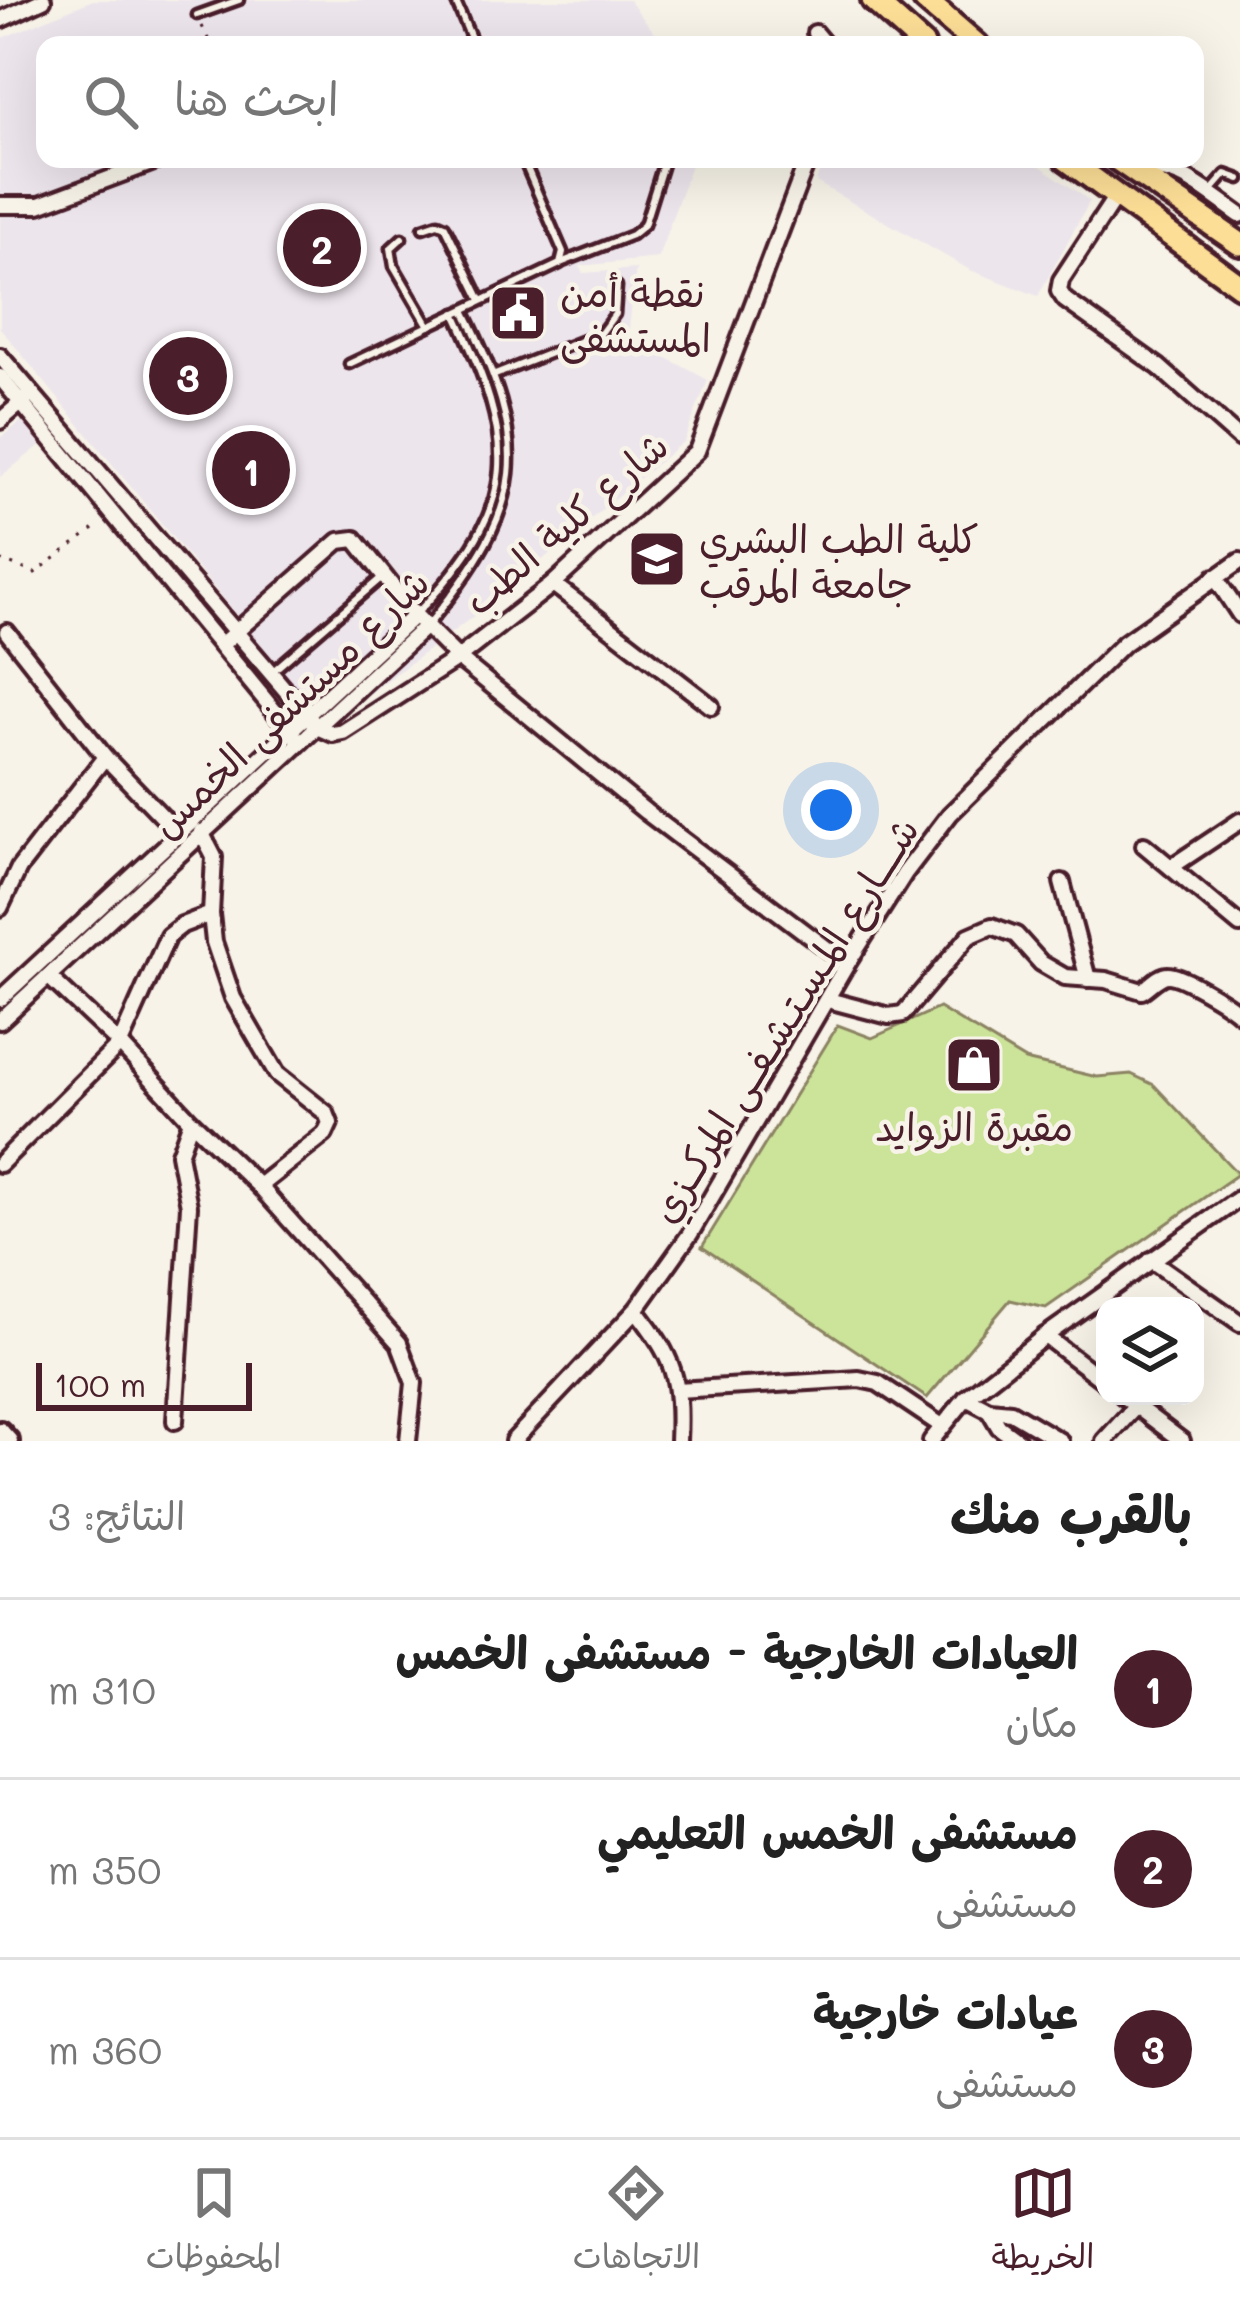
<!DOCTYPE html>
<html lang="ar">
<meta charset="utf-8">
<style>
body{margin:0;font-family:Mali,"Playpen Sans Arabic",sans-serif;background:#f6f6f6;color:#222;direction:rtl}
.controls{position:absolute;right:36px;bottom:36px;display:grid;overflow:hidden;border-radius:24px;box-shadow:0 12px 48px #0002}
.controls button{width:108px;height:108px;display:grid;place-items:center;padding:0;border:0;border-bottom:3px solid #e0e0e0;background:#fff;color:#222;font:60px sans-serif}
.scale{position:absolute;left:36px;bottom:30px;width:216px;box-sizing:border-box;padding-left:12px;border:6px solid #4a1f2b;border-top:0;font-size:33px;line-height:42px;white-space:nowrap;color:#4a1f2b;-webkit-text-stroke:9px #f7f3e8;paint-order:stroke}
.you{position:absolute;left:831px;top:810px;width:42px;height:42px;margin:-30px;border:9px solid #fff;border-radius:50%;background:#1a73e8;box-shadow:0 0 0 18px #1a73e833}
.badge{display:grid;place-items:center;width:78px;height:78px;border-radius:50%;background:#4a1f2b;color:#fff;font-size:39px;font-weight:700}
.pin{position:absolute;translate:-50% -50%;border:6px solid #fff;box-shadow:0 3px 12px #0006}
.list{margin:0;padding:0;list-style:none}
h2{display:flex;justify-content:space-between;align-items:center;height:156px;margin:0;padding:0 48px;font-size:51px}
h2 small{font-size:39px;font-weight:400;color:#767676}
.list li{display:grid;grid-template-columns:78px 1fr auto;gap:36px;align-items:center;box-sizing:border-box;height:180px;padding:0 48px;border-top:3px solid #e0e0e0}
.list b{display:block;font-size:45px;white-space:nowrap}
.list p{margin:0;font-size:39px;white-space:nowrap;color:#767676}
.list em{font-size:39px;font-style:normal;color:#767676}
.icon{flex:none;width:66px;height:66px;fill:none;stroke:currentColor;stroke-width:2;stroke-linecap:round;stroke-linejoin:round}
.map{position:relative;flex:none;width:1240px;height:1441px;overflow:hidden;direction:ltr}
.search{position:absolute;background:#fff;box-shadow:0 12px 48px #0002;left:36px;right:36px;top:36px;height:132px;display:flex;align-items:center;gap:30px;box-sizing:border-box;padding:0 42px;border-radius:24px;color:#767676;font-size:45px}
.sheet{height:696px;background:#fff}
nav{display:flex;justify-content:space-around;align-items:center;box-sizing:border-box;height:168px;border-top:3px solid #e0e0e0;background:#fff;font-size:33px;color:#767676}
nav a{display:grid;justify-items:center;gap:6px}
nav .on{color:#4a1f2b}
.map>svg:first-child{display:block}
</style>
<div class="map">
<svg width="1240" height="1441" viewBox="0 0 1240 1441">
<rect width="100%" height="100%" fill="#f7f3e8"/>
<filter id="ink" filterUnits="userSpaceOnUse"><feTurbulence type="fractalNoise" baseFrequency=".00833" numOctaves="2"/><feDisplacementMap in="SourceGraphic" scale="24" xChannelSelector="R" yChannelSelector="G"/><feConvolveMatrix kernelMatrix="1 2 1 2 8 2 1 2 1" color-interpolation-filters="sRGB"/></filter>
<g filter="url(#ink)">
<g fill="#ede5ec">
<path d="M 93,0 L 629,0 L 664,45 L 45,45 L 45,159 L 693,159 L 658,258 L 580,266 L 583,273 L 636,269 L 628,337 L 708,380 L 684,441 L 490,604 L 327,725 L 0,328 L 0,39 Z"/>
<path d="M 824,159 L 1030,159 L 1090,201 L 1038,296 L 970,270 L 816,182 Z"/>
<path d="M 22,421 L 41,445 L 0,477 L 0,438 Z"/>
</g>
<path fill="#cce49a" stroke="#8b8262" stroke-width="3" d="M 939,1008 L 1025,1060 L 1097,1077 L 1131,1074 L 1154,1085 L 1238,1174 L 1046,1308 L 1010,1300 L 927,1398 L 702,1247 L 838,1025 L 872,1038 Z"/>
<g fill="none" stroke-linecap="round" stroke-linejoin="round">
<g stroke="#4a1f2b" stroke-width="15">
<g id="service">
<path d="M 455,0 L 474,45"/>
<path d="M 197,15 L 239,0"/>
<path d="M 1211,191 L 1226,174 L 1240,179"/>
<path d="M 423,228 L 438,223 L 445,226 L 481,300"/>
<path d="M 402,238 L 391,248 L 394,266 L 429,326 L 560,264 L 563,252 L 523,159"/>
<path d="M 563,262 L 632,235 L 644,225 L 664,161"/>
<path d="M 349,364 L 429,326"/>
<path d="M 495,375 L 601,333 L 615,314 L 617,286"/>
<path d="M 418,612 C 523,502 516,445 455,313"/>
<path d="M 429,624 C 528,503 532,448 464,310"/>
<path d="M 273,671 L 381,578"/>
</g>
</g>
<g stroke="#4a1f2b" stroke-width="22">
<g id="minor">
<path d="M 0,20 L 43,0"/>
<path d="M 815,33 L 825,45"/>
<path d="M 1134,170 C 1177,161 1206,192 1240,215"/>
<path d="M 1116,196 L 1061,280 L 1059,291 L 1065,300 L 1159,367 L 1240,439"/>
<path d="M 0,205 L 39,205 L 162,159"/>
<path d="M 0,356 L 317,727 L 333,734 L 343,732 L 458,658 L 553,584 L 697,451 L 808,159"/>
<path d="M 0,377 L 294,735"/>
<path d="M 0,421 L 28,397"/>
<path d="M 1215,577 L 1240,615"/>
<path d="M 553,584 L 711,706"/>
<path d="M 7,632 L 105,757"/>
<path d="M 221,645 L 339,541 L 355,539 L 415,615 L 458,658 L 646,812 L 847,964"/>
<path d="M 201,832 L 214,857 L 211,914 L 214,942 L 233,998 L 277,1074 L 326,1113 L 330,1123 L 325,1134 L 259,1186"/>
<path d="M 1144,845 L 1240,925"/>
<path d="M 1171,867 L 1240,821"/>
<path d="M 1062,882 L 1088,979"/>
<path d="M 0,908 L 19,868 L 105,757 L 179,834"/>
<path d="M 0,999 L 415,615"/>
<path d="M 828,1000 L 889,1016 L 903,1014 L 969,936 L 992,926 L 1016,935 L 1041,963 L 1065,977 L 1106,980 L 1142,991 C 1149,987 1159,975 1168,975 C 1182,975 1229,1004 1240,1014"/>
<path d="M 0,1021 L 426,626"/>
<path d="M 191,1121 L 259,1186 L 399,1343 L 414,1383 L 408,1441"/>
<path d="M 0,1164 L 120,1044 L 48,976"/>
<path d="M 1151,1260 L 1240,1323"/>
<path d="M 636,1310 C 674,1358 681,1379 678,1441"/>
<path d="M 1045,1336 L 1105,1382"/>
<path d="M 677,1390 L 859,1379 L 878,1383 L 942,1426"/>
<path d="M 1123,1396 L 1182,1441"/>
<path d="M 966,1398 L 989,1410 L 1011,1412 L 1060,1441"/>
<path d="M 989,1410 L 999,1427 L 1018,1441"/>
<path d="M 175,1421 L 189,1206 L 179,1154 L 191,1121 L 120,1044 L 168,936 L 182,925 L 211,914"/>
<path d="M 513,1441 L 636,1310 L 690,1234 L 847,964 L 905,873 L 950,814 L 1124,643 L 1240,561"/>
<path d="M 931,1441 L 966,1398 L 1045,1336 L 1240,1198"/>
<path d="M 1104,1441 L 1136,1406"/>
</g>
</g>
<g stroke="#4a1f2b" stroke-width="26">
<path id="tertiary" d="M 0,1431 L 9,1441"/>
</g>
<g stroke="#4a1f2b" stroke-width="30">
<g id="trunk">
<path d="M 873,0 L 923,45"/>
<path d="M 925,0 L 977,45"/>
<path d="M 1066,159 L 1240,286"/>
<path d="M 1117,159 L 1240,244"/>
</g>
</g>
<g stroke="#4a1f2b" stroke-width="3" stroke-dasharray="3 9" stroke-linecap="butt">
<path d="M 202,26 L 211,45"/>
<path d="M 0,560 L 35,573 L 101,524"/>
</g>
<use href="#service" stroke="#f7f3e8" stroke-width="6"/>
<use href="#minor" stroke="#f7f3e8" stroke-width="14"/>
<use href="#tertiary" stroke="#f7f3e8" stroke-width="16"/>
<use href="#trunk" stroke="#fcde96" stroke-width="21"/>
</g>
</g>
<defs>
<g id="civic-square" transform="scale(3)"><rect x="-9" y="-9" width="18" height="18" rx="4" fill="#4a1f2b" stroke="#f7f3e8"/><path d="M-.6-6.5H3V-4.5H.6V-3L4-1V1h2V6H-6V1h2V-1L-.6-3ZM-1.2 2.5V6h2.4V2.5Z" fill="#fff"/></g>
<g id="university-square" transform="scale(3)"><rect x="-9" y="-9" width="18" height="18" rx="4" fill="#4a1f2b" stroke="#f7f3e8"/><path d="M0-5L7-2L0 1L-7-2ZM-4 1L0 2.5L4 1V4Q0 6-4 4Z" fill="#fff"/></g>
<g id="shop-square" transform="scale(3)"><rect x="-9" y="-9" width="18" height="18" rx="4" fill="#4a1f2b" stroke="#f7f3e8"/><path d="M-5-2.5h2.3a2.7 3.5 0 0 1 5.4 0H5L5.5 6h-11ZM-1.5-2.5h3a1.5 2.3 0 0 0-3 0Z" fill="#fff"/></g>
</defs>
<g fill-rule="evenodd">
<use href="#civic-square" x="518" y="313"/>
<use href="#university-square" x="657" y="559"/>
<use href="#shop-square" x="974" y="1065"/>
</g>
<g text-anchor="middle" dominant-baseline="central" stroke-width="9" stroke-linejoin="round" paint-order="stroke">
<g font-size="39" fill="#4a1f2b" stroke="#f7f3e8" text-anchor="start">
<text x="560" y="291">نقطة أمن<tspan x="560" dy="45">المستشفى</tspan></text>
<text x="699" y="537">كلية الطب البشري<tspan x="699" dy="45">جامعة المرقب</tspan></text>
<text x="974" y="1125" text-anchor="middle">مقبرة الزوايد</text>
</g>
<g font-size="39" fill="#4a1f2b" stroke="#f7f3e8">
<text transform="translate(565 522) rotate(-41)">شارع كلية الطب</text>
<text transform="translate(289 702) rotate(-44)">شارع مستشفى الخمس</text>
<text transform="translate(783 1019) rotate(-58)">شــــارع المـسـتـشـفــى المركــزي</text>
</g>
</g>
</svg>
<div class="controls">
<button><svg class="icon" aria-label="layers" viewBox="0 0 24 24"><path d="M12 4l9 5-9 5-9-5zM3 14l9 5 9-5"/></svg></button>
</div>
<div class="scale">100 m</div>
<div class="you"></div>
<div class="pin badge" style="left:251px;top:470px">1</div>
<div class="pin badge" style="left:322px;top:248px">2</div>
<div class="pin badge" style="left:188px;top:376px">3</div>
<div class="search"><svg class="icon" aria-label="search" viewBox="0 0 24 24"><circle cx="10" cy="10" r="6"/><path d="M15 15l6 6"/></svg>ابحث هنا</div>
</div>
<section class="sheet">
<h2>بالقرب منك<small>النتائج: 3</small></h2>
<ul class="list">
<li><span class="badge">1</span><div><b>العيادات الخارجية - مستشفى الخمس</b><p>مكان</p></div><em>310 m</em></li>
<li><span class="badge">2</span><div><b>مستشفى الخمس التعليمي</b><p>مستشفى</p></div><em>350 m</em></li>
<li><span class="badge">3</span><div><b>عيادات خارجية</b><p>مستشفى</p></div><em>360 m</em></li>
</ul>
</section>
<nav>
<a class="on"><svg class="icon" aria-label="map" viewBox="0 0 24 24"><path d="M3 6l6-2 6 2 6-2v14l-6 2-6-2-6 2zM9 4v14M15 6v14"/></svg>الخريطة</a>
<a><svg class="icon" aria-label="directions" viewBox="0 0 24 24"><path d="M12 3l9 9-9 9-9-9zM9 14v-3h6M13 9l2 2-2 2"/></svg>الاتجاهات</a>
<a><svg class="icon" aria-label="saved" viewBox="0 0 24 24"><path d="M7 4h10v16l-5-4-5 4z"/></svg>المحفوظات</a>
</nav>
